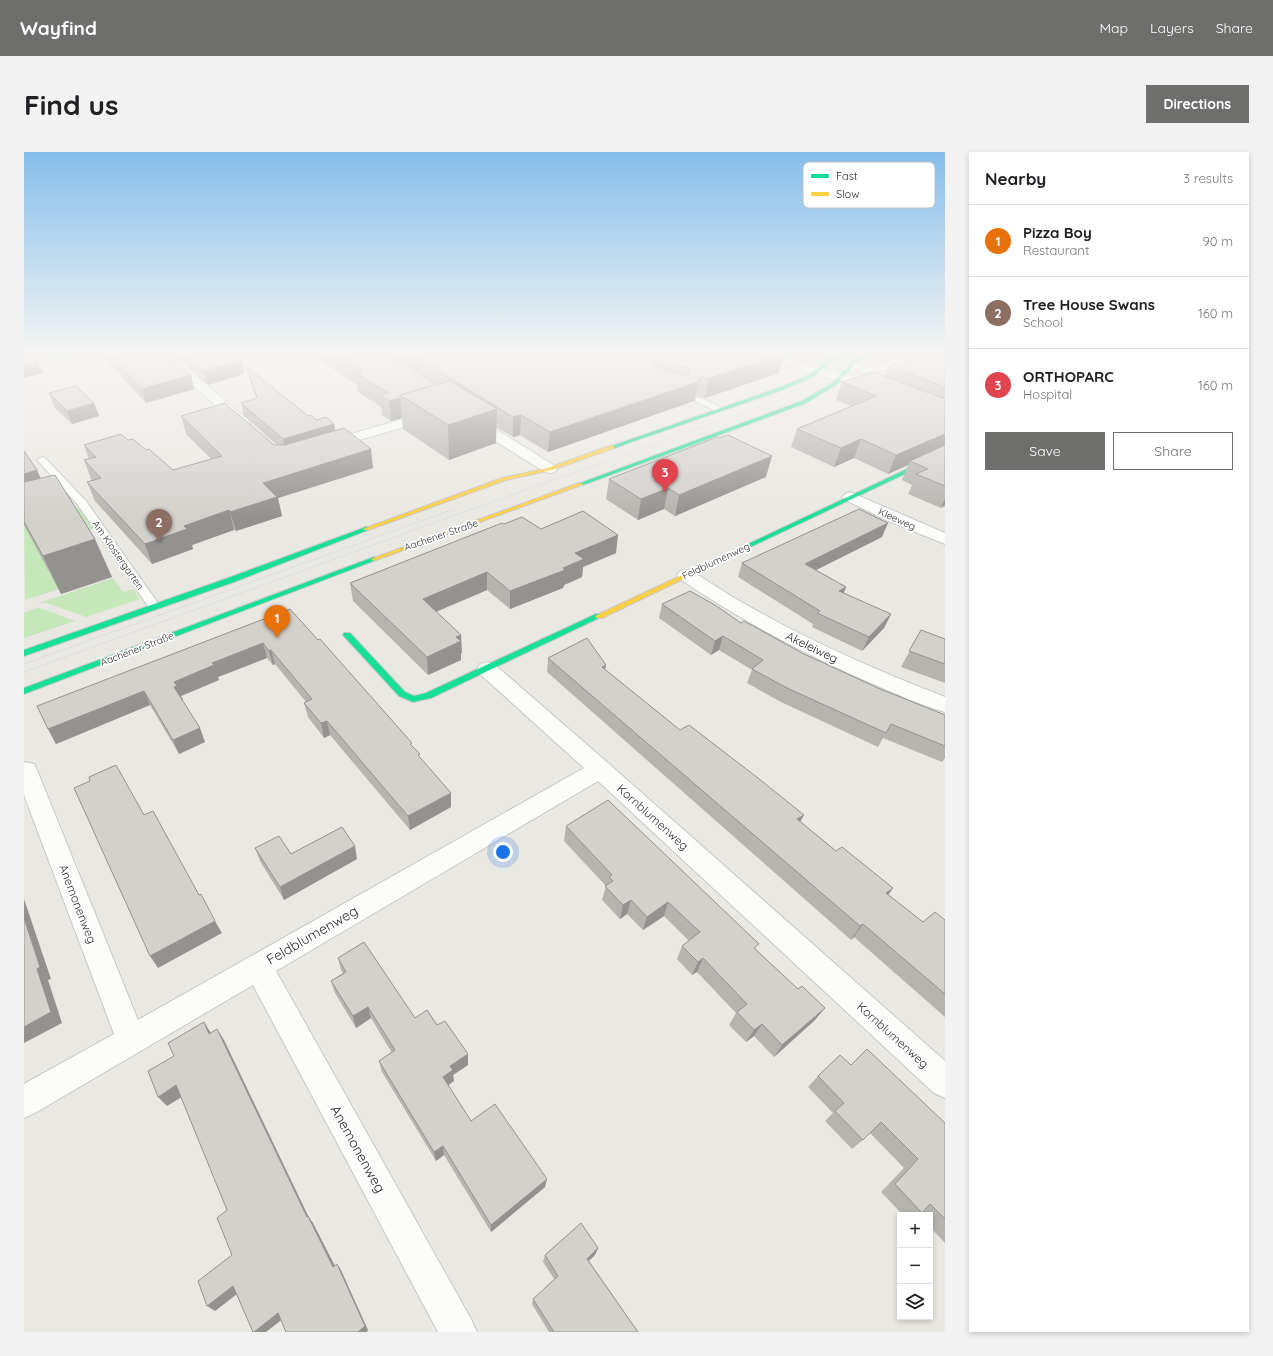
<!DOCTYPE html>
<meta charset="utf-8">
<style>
body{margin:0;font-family:Quicksand,sans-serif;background:#f2f2f2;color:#202124}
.controls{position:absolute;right:12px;bottom:12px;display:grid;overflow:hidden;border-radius:0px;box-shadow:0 2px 6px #0003}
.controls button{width:36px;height:36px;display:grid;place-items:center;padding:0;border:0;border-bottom:1px solid #e0e0e0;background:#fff;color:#202124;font:20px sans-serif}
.you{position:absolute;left:479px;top:700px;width:14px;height:14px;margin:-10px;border:3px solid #fff;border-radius:50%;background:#1a73e8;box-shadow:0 0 0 6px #1a73e833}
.badge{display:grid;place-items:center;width:26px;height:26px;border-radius:50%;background:#6e6e6c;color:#fff;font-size:13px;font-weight:700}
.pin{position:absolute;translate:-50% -33px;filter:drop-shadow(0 1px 2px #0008)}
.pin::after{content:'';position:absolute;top:21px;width:14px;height:12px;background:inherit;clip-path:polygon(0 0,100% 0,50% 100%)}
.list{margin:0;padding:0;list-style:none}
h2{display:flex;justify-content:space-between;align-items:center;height:52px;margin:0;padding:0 16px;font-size:17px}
h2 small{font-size:13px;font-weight:400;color:#757577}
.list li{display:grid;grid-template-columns:26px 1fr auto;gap:12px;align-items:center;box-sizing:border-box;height:72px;padding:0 16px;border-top:1px solid #e0e0e0}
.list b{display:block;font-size:15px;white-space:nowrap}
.list p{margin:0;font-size:13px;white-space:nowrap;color:#757577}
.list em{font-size:13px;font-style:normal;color:#757577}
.actions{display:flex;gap:8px;padding:12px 16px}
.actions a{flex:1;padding:9px 0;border:1px solid #6e6e6c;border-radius:0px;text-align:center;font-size:14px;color:#6e6e6c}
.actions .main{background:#6e6e6c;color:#fff}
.icon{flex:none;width:22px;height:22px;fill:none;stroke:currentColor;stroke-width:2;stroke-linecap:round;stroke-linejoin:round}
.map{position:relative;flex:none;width:921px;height:1180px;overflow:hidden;border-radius:0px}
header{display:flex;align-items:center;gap:24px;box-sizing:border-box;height:56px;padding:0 20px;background:#6e6e6c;color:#fff}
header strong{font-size:19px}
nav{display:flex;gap:22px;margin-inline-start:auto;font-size:14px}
.intro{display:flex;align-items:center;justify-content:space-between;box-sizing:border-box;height:96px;padding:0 24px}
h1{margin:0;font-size:28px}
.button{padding:10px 18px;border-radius:0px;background:#6e6e6c;color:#fff;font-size:14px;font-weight:700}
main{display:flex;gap:24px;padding:0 24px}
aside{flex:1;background:#fff;border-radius:0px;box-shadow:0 2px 6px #0003}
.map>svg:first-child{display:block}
</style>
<header>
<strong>Wayfind</strong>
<nav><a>Map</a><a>Layers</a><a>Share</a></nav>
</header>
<div class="intro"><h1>Find us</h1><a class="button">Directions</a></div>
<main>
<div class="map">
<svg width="921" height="1180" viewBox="0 0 921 1180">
<rect width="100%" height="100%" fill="#eae8e2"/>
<g fill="#c6e7b9">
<path d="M 55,354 L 70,377 L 63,378 L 35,437 L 1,448 L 0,371 Z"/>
<path d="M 89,426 L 99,440 L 109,437 L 116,447 L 62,465 L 23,451 L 15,451 Z"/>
<path d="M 13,456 L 19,457 L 51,469 L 0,486 L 0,461 Z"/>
</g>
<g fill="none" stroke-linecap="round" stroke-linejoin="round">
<g stroke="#c8c7c7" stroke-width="2">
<g id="lane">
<path d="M 672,246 L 678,246 L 699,257 L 695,259 L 692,259 L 672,250 Z"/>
<path d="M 18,305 L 21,306 L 62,349 L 136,454 L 134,457 L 126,457 L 54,353 L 15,310 L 13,308 Z"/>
</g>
</g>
<g stroke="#c8c7c7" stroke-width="2">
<g id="street">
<path d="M 48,199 L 71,199 L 70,201 L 29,211 L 25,209 L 23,207 L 25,205 Z"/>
<path d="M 131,199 L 143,199 L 224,268 L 226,271 L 224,274 L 214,274 Z"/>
<path d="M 767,199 L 781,199 L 771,207 L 779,210 L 850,229 L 861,233 L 863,236 L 861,239 L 857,240 L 771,216 L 760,210 L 757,206 Z"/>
<path d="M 892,199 L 908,199 L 907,201 C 877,213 853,226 820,218 L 818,215 L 820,212 C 828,210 837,214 845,213 C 862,212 876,206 892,199 Z"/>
<path d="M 407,259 L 412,260 L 414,263 L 412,266 L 304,297 L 299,296 L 297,293 L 299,290 Z"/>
<path d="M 447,264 L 452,265 L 531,314 L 533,317 L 531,320 L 526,321 L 521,320 L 442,271 L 440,268 L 442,265 Z"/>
<path d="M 826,340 L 921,381 L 921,392 L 869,371 L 821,348 L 818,345 L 821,342 Z"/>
<path d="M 662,418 L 668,419 C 747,472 833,511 921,545 L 921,560 C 899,554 877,544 856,535 C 786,505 719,470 656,427 L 653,423 L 656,419 Z"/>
<path d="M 463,510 L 470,512 L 584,611 L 921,909 L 921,946 L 910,941 L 574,629 L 252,819 L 447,1167 L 453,1180 L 414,1180 L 229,833 L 11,961 L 0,966 L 0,932 L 90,882 L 0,643 L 0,610 L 10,612 L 13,618 L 114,868 L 560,616 L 456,522 L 453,517 L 456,512 Z"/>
</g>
</g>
<g stroke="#c8c7c7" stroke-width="2">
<g id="fast">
<path d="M 818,199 L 824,199 L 807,210 L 789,225 L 758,238 L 590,296 L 585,295 L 754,236 L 785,223 L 803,208 Z"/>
<path d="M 842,199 L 848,199 L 832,211 L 812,233 L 782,251 L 559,333 L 554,332 L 778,249 L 808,231 L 828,209 Z"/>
<path d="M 921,299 L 921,303 L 686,414 L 682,414 L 680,413 Z"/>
<path d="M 342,375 L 344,376 L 344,378 L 210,430 L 0,504 L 0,498 L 204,426 Z"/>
<path d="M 350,405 L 353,407 L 352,408 L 0,542 L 0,536 Z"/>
<path d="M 572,462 L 578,462 L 579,464 L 407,546 L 389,550 L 375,544 L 319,483 L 320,481 L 326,481 L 381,540 L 390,544 L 402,541 Z"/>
</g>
</g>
<g stroke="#c8c7c7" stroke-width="2">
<g id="slow">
<path d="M 588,293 L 590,294 L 590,296 L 528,318 L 482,328 L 344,378 L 340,378 L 339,377 L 478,326 L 524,316 Z"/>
<path d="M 555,331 L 560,332 L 352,408 L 350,409 L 347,407 Z"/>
<path d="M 684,411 L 688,413 L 686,414 L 578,466 L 572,466 L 571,464 Z"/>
</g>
</g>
<use href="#lane" fill="#fcfcfb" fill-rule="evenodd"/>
<use href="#street" fill="#fcfcfb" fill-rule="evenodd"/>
<use href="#fast" fill="#16e098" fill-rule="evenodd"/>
<use href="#slow" fill="#ffcf43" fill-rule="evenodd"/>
<g stroke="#dededf" stroke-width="1">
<path d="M 0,512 L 430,357"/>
<path d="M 0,520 L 434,362 L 778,240 L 884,199"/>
</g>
</g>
<g fill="#b5b4af">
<path d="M 74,199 L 140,199 L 167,223 L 170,237 L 122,251 Z"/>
<path d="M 146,199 L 208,199 L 218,207 L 220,220 L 220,222 L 184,233 Z"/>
<path d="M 270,199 L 753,199 L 755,221 L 681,246 L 672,244 L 670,249 L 524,300 L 496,283 L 489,285 L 472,275 L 472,291 L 425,308 L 379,277 L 378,266 L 367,269 L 358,263 L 357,255 L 334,240 L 333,233 L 289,203 L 278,205 Z"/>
<path d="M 921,199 L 921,355 L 920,354 L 917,356 L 884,342 L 888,333 L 878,328 L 884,313 L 864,322 L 830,306 L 810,315 L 767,295 L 773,277 L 827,254 L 812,248 L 818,230 L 861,224 L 865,214 L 883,208 L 886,200 Z"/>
<path d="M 223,215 L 284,264 L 293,268 L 310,272 L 311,278 L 349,316 L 254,346 L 258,364 L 212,379 L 210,378 L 168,393 L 169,397 L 128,412 L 71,349 L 63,330 L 68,328 L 67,327 L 60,308 L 65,307 L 60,293 L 104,288 L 122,298 L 149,318 L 187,307 L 162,282 L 157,264 L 250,293 L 253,293 L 220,264 L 217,251 L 232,246 L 226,227 Z"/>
<path d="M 25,241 L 70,251 L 75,264 L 48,272 L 30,255 Z"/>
<path d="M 0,299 L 16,326 L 88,425 L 37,442 L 0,373 Z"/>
<path d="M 742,325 L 651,364 L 640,357 L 614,368 L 582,347 L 585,327 Z"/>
<path d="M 480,372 L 517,377 L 592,401 L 559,415 L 558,425 L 540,433 L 539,436 L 486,457 L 463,438 L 412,460 L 438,501 L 437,501 L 437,508 L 404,523 L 329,449 L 326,431 Z"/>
<path d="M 858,385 L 792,418 L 822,435 L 820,441 L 867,462 L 860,476 L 838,499 L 788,475 L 789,472 L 714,425 L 718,411 Z"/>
<path d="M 638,452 L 717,471 L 780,502 L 854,536 L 921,563 L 921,606 L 918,610 L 859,586 L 854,595 L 757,550 L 723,531 L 728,518 L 695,498 L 687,503 L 635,466 Z"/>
<path d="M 266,457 L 389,595 L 427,655 L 386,678 L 306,583 L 300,586 L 284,565 L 280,551 L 282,550 L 251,512 L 249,513 L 243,506 L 194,525 L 195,528 L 157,544 L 159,548 L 158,548 L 181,590 L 155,602 L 126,553 L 32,592 L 24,577 Z"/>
<path d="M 897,478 L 921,487 L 921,531 L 877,515 Z"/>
<path d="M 524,506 L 581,518 L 656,578 L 780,663 L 776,670 L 812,699 L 869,736 L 864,743 L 899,770 L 921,768 L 921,865 L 830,785 L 827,788 L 523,520 Z"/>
<path d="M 542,674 L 732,797 L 791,868 L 750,905 L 730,884 L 722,890 L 705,873 L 712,861 L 673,820 L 668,823 L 653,807 L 658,794 L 665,789 L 640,764 L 619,778 L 603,762 L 596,767 L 578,748 L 582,734 L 540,689 Z"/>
<path d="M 231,696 L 267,702 L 333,707 L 260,748 L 236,709 Z"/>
<path d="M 314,806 L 391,866 L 413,873 L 444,913 L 429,923 L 430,929 L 424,933 L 447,969 L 521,1035 L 467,1080 L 420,1003 L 412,1009 L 358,920 L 355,909 L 368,901 L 347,866 L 332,876 L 311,841 L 307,829 L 319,821 L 317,818 Z"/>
<path d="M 827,913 L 921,971 L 921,1091 L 906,1075 L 906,1063 L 879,1063 L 857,1040 L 880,1016 L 846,981 L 839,988 L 828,997 L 801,969 L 809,961 L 784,935 L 794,924 Z"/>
<path d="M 574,1096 L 571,1103 L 565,1109 L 614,1180 L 525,1180 L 508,1152 L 509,1147 L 531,1128 L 519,1110 L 521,1103 Z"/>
</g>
<g fill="#94928f">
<path d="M 1,199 L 21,199 L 22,202 L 3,206 Z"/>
<path d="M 277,199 L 288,199 L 289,203 L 278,205 Z"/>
<path d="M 760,202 L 755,221 L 681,246 L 685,226 Z"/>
<path d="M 218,207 L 220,220 L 220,222 L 184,233 L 180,219 Z"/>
<path d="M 14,209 L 19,221 L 0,226 L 0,213 Z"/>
<path d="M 167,223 L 170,237 L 122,251 L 118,237 Z"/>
<path d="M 676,225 L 670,249 L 524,300 L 526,280 Z"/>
<path d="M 376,246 L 378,266 L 367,269 L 365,249 Z"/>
<path d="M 70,251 L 75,264 L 48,272 L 43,259 Z"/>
<path d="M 473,257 L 472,291 L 425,308 L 424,273 Z"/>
<path d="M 497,263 L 496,283 L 489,285 L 489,265 Z"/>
<path d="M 310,272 L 312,285 L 261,300 L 259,287 Z"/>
<path d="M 921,282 L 921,297 L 886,309 L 884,313 L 864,322 L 872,303 Z"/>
<path d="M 837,287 L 830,306 L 810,315 L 817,296 Z"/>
<path d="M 347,297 L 349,316 L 254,346 L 258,364 L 212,379 L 206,360 L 239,331 Z"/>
<path d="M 748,304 L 742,325 L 651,364 L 655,343 Z"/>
<path d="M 13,318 L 29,355 L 0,363 L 0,322 Z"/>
<path d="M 644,336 L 640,357 L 614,368 L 617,347 Z"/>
<path d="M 921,347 L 921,352 L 920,354 L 917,356 Z"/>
<path d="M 205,358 L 210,378 L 168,393 L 169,397 L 128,412 L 121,392 L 160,374 Z"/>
<path d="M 864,371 L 858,385 L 776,426 L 781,412 Z"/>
<path d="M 594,383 L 592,401 L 559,415 L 558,425 L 540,433 L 539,436 L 486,457 L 486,439 L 539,416 L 551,401 Z"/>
<path d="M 71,387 L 88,425 L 37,442 L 19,404 Z"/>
<path d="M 463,420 L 463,438 L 402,464 L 399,447 Z"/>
<path d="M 822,435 L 816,450 L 815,439 Z"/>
<path d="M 867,462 L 860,476 L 838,499 L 845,485 Z"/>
<path d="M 437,483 L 438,501 L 437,501 L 437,508 L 404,523 L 403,505 L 432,485 Z"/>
<path d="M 699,484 L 695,498 L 687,503 L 691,489 Z"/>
<path d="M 239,491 L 243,506 L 194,525 L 195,528 L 157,544 L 159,548 L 156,550 L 150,535 L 150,530 L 188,511 Z"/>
<path d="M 247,498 L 251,512 L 249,513 L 245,499 Z"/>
<path d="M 582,513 L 579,528 L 578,515 Z"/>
<path d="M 120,539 L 126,553 L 32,592 L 24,577 Z"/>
<path d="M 303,569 L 306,583 L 300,586 L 297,571 Z"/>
<path d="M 176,576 L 181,590 L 155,602 L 149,588 Z"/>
<path d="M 427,641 L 427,655 L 386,678 L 384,664 Z"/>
<path d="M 780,663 L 772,677 L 773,667 Z"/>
<path d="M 331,694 L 333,707 L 260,748 L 256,735 Z"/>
<path d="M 869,736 L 859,750 L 862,741 Z"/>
<path d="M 0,747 L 27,827 L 24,828 L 38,871 L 0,891 L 0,875 L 13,817 L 0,766 Z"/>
<path d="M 607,748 L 603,762 L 596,767 L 599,753 Z"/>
<path d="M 644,750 L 640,764 L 619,778 L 623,765 Z"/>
<path d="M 191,769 L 198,781 L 134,816 L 126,804 Z"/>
<path d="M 839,772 L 830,785 L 827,788 L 836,774 Z"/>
<path d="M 679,806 L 673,820 L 668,823 L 674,810 Z"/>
<path d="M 344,855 L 347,866 L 332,876 L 329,864 Z"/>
<path d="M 801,856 L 791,868 L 750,905 L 758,893 Z"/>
<path d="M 180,870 L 187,881 L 185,882 Z"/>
<path d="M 738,872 L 730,884 L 722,890 L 730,878 Z"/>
<path d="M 193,877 L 200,888 L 288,1072 L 283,1065 Z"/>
<path d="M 444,902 L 444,913 L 429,923 L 430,929 L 420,936 L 419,925 L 426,914 Z"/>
<path d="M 152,933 L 161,943 L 143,954 L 134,945 Z"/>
<path d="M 419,994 L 420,1003 L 412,1009 L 410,1000 Z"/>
<path d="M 523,1027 L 521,1035 L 467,1080 L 467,1073 Z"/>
<path d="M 284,1064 L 289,1071 L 314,1120 L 309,1115 Z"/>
<path d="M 574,1096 L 571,1103 L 560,1113 L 563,1107 Z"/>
<path d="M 313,1112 L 317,1118 L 344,1178 L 343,1180 L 334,1180 Z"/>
<path d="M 209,1134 L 217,1139 L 191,1159 L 183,1154 Z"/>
<path d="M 254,1161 L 260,1166 L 242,1180 L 230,1180 Z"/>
</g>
<g fill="#d3d1cc" stroke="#94928f" fill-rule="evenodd">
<path d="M 0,199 L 4,199 L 14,209 L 0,213 Z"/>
<path d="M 82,199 L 140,199 L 167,223 L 118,237 Z"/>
<path d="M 157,199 L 208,199 L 218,207 L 215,207 L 217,209 L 180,219 Z"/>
<path d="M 309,199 L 361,199 L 412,233 L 376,243 L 376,246 L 365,249 L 356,243 L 364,241 L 332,221 L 338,219 Z"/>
<path d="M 382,199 L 753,199 L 760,202 L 685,226 L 676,225 L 674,230 L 526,280 L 497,263 L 489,265 ZM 631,209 L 637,209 L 664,216 L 666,220 L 661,223 L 657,223 L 631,215 L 629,210 Z"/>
<path d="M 921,199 L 921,235 L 865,214 L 896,203 L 886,199 Z"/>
<path d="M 223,215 L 284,264 L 287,263 L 293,268 L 302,265 L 310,272 L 259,287 L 217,251 L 233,246 Z"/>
<path d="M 849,220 L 921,247 L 921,282 L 872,303 L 837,287 L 817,296 L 773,277 L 852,244 L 818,230 Z"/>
<path d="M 426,229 L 473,257 L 424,273 L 376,243 Z"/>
<path d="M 52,234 L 70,251 L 43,259 L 25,241 Z"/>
<path d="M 201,251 L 250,293 L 261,293 L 320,276 L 347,297 L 239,331 L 253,345 L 206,360 L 205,358 L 160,374 L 163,377 L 121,392 L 63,330 L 77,326 L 60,308 L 72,305 L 60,293 L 97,282 L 104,288 L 109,287 L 122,298 L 125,297 L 149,318 L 198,304 L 157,264 Z"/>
<path d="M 704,283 L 748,304 L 655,343 L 644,336 L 617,347 L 585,327 L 693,285 L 695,286 Z"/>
<path d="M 921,293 L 921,334 L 892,322 L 904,317 L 886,309 Z"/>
<path d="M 0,299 L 13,318 L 0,322 Z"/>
<path d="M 31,323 L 71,387 L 19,404 L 0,370 L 0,330 Z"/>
<path d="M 835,357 L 864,371 L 781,412 L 822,435 L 815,439 L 867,462 L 845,485 L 793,461 L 796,459 L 718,411 Z"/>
<path d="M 559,359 L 594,383 L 551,401 L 560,407 L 539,416 L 541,418 L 486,439 L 463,420 L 399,447 L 437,483 L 432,485 L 437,489 L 403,505 L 326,431 L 478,371 L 480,372 L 498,365 L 517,377 Z"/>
<path d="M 666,439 L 691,453 L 717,471 L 720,469 L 780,502 L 854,536 L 921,563 L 921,594 L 867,572 L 862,581 L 763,536 L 728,517 L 739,508 L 699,484 L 691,489 L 638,452 Z"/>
<path d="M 266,457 L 294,488 L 296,487 L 388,591 L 386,592 L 396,602 L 394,603 L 427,641 L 384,664 L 303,569 L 297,571 L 280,551 L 288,547 L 247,498 L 245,499 L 239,491 L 188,511 L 190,513 L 150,530 L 153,534 L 150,535 L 176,576 L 149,588 L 120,539 L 24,577 L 13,554 Z"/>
<path d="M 897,478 L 921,487 L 921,512 L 885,499 Z"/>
<path d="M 563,486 L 582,513 L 578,515 L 656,578 L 665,573 L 734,626 L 780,663 L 773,667 L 812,699 L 818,695 L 869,736 L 862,741 L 899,770 L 911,760 L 921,768 L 921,842 L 839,772 L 836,774 L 524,506 Z"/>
<path d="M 92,613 L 120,663 L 129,659 L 175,743 L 177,742 L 191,769 L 126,804 L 50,636 L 66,629 L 65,625 Z"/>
<path d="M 584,648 L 735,792 L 730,796 L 774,837 L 778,834 L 801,856 L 758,893 L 738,872 L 730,878 L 713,860 L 723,852 L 679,806 L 674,810 L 658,794 L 676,780 L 644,750 L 623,765 L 607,748 L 599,753 L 581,734 L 589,729 L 585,725 L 588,723 L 542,674 Z"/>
<path d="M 318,675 L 331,694 L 256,735 L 231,696 L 255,684 L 267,702 Z"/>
<path d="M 0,766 L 16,815 L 13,817 L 27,860 L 0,875 Z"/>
<path d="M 340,790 L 391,866 L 403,858 L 413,873 L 421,869 L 444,902 L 426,914 L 429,918 L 419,925 L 447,969 L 471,952 L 523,1027 L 467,1073 L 419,994 L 410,1000 L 355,909 L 371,898 L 344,855 L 329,864 L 307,829 L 322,820 L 314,806 Z"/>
<path d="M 180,870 L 185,882 L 193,877 L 283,1065 L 284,1064 L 309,1115 L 313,1112 L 341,1174 L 334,1180 L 262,1180 L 254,1161 L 230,1180 L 229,1180 L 209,1134 L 183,1154 L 174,1129 L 208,1103 L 193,1066 L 203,1058 L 152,933 L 134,945 L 124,919 L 150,904 L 144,891 Z"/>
<path d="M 843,897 L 921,971 L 921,1067 L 906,1052 L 898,1061 L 871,1032 L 894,1007 L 857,970 L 839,988 L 811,959 L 820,951 L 794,924 L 816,903 L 827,913 Z"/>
<path d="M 557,1071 L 574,1096 L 563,1107 L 614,1180 L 530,1180 L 509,1147 L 534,1124 L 521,1103 Z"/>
</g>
<linearGradient id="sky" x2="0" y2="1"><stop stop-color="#85beeb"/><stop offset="0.55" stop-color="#f6f5f2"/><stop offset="1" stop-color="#f6f5f2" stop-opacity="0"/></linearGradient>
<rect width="921" height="365" fill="url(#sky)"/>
<g text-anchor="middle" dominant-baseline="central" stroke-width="3.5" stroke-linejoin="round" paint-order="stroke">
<g font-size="10" fill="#2c2c2c" stroke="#fff">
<text transform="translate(873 367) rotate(24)">Kleeweg</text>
<text transform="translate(417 383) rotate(-19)">Aachener Straße</text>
<text transform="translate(94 403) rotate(55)">Am Klostergarten</text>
<text transform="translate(692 409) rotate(-25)">Feldblumenweg</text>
<text transform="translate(113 497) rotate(-21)">Aachener Straße</text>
</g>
<g font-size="12" fill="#2c2c2c" stroke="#fff">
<text transform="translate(788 495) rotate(26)">Akeleiweg</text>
<text transform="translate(629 665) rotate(42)">Kornblumenweg</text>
<text transform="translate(54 752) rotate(69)">Anemonenweg</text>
<text transform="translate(869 883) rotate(42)">Kornblumenweg</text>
</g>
<g font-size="14" fill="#2c2c2c" stroke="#fff">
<text transform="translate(288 783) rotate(-30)">Feldblumenweg</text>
<text transform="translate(334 997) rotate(61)">Anemonenweg</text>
</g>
</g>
<rect x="779" y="10" width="132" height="46" rx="6" fill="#fff" stroke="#c0c0c0" stroke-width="1"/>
<rect x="787" y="22" width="18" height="4" fill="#16e098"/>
<rect x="787" y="40" width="18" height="4" fill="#ffcf43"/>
<g font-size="11" fill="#2c2c2c">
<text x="812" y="28">Fast</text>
<text x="812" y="46">Slow</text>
</g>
</svg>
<div class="controls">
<button>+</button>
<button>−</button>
<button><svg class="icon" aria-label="layers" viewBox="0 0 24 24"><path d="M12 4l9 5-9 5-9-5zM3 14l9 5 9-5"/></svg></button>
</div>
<div class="you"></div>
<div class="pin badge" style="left:253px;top:486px;background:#e8710a">1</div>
<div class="pin badge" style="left:135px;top:390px;background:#8d6e63">2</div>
<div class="pin badge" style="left:641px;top:340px;background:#e0444e">3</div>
</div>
<aside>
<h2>Nearby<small>3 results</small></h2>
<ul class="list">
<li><span class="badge" style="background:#e8710a">1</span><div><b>Pizza Boy</b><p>Restaurant</p></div><em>90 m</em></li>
<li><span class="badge" style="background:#8d6e63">2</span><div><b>Tree House Swans</b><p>School</p></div><em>160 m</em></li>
<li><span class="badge" style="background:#e0444e">3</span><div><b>ORTHOPARC</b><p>Hospital</p></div><em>160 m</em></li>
</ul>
<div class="actions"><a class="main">Save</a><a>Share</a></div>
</aside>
</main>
